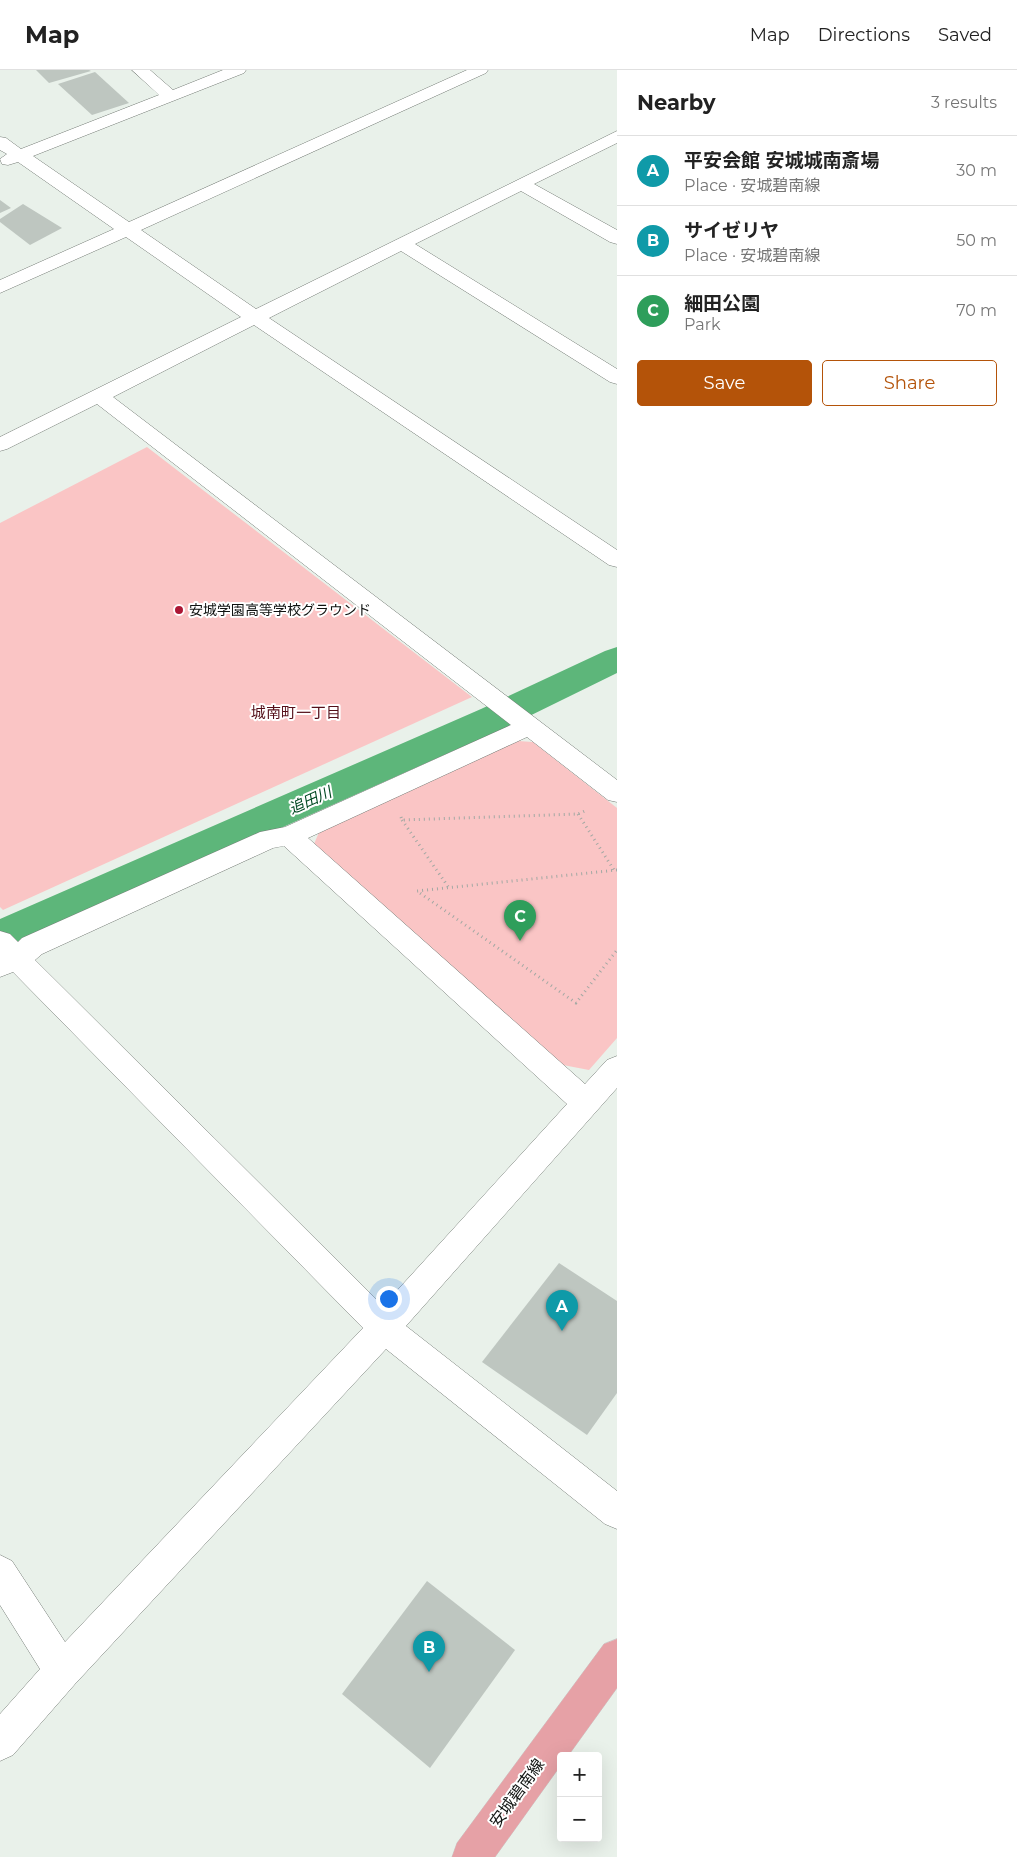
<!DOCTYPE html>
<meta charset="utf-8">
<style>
body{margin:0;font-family:Montserrat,"Noto Sans JP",sans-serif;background:#f6f6f6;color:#222}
.controls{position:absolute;right:15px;bottom:15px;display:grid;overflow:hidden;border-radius:5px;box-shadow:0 5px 20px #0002}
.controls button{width:45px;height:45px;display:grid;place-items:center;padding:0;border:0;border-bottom:1px solid #e0e0e0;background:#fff;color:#222;font:25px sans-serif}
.you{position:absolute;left:388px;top:1228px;width:18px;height:18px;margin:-12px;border:4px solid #fff;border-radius:50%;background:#1a73e8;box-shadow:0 0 0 8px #1a73e833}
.badge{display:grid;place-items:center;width:32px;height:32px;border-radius:50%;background:#b45309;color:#fff;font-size:16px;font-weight:700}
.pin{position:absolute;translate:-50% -41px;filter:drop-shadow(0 1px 2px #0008)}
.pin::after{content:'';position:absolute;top:26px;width:18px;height:15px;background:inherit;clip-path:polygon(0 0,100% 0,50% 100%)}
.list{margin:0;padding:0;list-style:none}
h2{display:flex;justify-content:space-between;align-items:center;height:65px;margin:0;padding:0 20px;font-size:21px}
h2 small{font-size:16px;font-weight:400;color:#767676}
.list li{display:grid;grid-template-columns:32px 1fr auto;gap:15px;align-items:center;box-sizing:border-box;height:70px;padding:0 20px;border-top:1px solid #e0e0e0}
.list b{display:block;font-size:19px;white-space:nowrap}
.list p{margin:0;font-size:16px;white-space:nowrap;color:#767676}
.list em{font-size:16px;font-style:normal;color:#767676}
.actions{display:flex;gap:10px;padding:15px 20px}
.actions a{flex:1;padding:11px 0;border:1px solid #b45309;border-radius:5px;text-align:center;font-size:18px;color:#b45309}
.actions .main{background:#b45309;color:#fff}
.map{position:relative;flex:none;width:617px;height:1787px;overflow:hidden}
header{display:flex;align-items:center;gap:30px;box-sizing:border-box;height:70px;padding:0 25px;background:#fff;border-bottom:1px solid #e0e0e0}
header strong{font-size:24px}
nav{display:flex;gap:28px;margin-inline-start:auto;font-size:18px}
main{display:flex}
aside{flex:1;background:#fff}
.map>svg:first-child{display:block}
</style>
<header>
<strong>Map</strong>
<nav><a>Map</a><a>Directions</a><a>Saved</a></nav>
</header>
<main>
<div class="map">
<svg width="617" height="1787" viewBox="0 0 617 1787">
<rect width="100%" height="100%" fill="#e9f1ea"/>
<g fill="#fac5c5">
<path d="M 147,377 L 472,627 L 3,840 L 0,837 L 0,453 Z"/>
<path d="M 518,671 L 533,672 L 617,738 L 617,968 L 589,1000 L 563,995 L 314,774 L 320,760 Z"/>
</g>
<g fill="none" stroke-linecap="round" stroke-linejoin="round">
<path fill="#5db67a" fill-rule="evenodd" d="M 617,577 L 617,603 L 507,657 L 14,877 L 0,881 L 0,849 L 481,639 L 605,581 Z"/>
</g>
<g fill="#bec6c0">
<path d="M 36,0 L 89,0 L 91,1 L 49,13 Z"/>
<path d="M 95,2 L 129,33 L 92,45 L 58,14 Z"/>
<path d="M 0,130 L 11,138 L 0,143 Z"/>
<path d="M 23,134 L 62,158 L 30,175 L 0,152 L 0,149 Z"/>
<path d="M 559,1193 L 617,1231 L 617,1323 L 587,1365 L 482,1292 Z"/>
<path d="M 427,1511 L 515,1580 L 430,1698 L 342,1624 Z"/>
</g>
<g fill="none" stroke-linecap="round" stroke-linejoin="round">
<g stroke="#747b75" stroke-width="1">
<path id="minor" d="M 132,0 L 150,0 L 173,20 L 223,0 L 246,0 L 244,3 L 33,86 L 129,152 L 467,0 L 488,0 L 486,3 L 141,160 L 256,239 L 617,61 L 617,73 L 534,114 L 617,160 L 617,174 L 610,172 L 521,121 L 415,174 L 617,299 L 617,314 L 610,312 L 401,181 L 269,248 L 617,480 L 617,497 L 609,495 L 254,255 L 113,327 L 617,710 L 617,732 L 608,730 L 527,667 L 308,768 L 585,1014 L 607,990 L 617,986 L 617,1018 L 406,1256 L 617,1421 L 617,1459 L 605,1454 L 386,1279 L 75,1614 L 13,1685 L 0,1691 L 0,1644 L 40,1599 L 0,1535 L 0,1485 L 12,1491 L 65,1572 L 363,1258 L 13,902 L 0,907 L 0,861 L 10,864 L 18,872 L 22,868 L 260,762 L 285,757 L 511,655 L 97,334 L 7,379 L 0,381 L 0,367 L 241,247 L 126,167 L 0,223 L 0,210 L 114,159 L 18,92 L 8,95 L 2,94 L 0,89 L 7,84 L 0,80 L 0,67 L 6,68 L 21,79 L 159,25 ZM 284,776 L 567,1034 L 383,1236 L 35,890 L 42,884 L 273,778 Z"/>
</g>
<g stroke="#cacbca" stroke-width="1">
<path id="major" d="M 617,1569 L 617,1618 L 568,1686 L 561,1686 L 561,1695 L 495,1787 L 452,1787 L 457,1773 L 604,1574 Z"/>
</g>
<g stroke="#a2a8a3" stroke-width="3" stroke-dasharray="1 4" stroke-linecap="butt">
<path d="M 578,744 L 614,800"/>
<path d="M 401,747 L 402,750 L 578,744 L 587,740"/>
<path d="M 402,750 L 449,818"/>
<path d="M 617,800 L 417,821 L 576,933 L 617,880"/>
</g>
<use href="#minor" fill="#fff" fill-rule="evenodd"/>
<use href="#major" fill="#e6a1a6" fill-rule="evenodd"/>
</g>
<circle fill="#ac1735" stroke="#fff" stroke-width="2" cx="179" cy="540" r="5"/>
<g text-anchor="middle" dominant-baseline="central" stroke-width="4" stroke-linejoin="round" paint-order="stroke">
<g font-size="14" fill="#0f1210" stroke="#fff" text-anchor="start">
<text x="189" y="540">安城学園高等学校グラウンド</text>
</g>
<g font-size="15" fill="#540f19" stroke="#fff">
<text x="296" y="642">城南町一丁目</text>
</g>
<g font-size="15" font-style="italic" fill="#014922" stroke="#fff">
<text transform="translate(310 730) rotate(-24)">追田川</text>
</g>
<g font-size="16" fill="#0f1210" stroke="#fff">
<text transform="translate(517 1723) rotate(-54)">安城碧南線</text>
</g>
</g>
</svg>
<div class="controls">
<button>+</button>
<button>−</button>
</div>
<div class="you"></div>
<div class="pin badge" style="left:562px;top:1261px;background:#0f9aa8">A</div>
<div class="pin badge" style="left:429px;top:1602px;background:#0f9aa8">B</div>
<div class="pin badge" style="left:520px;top:871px;background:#2e9e5b">C</div>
</div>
<aside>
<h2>Nearby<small>3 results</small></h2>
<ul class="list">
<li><span class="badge" style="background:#0f9aa8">A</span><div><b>平安会館 安城城南斎場</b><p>Place · 安城碧南線</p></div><em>30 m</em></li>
<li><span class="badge" style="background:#0f9aa8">B</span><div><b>サイゼリヤ</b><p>Place · 安城碧南線</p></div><em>50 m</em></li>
<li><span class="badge" style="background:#2e9e5b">C</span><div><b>細田公園</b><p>Park</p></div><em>70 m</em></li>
</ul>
<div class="actions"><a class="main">Save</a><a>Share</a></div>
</aside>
</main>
